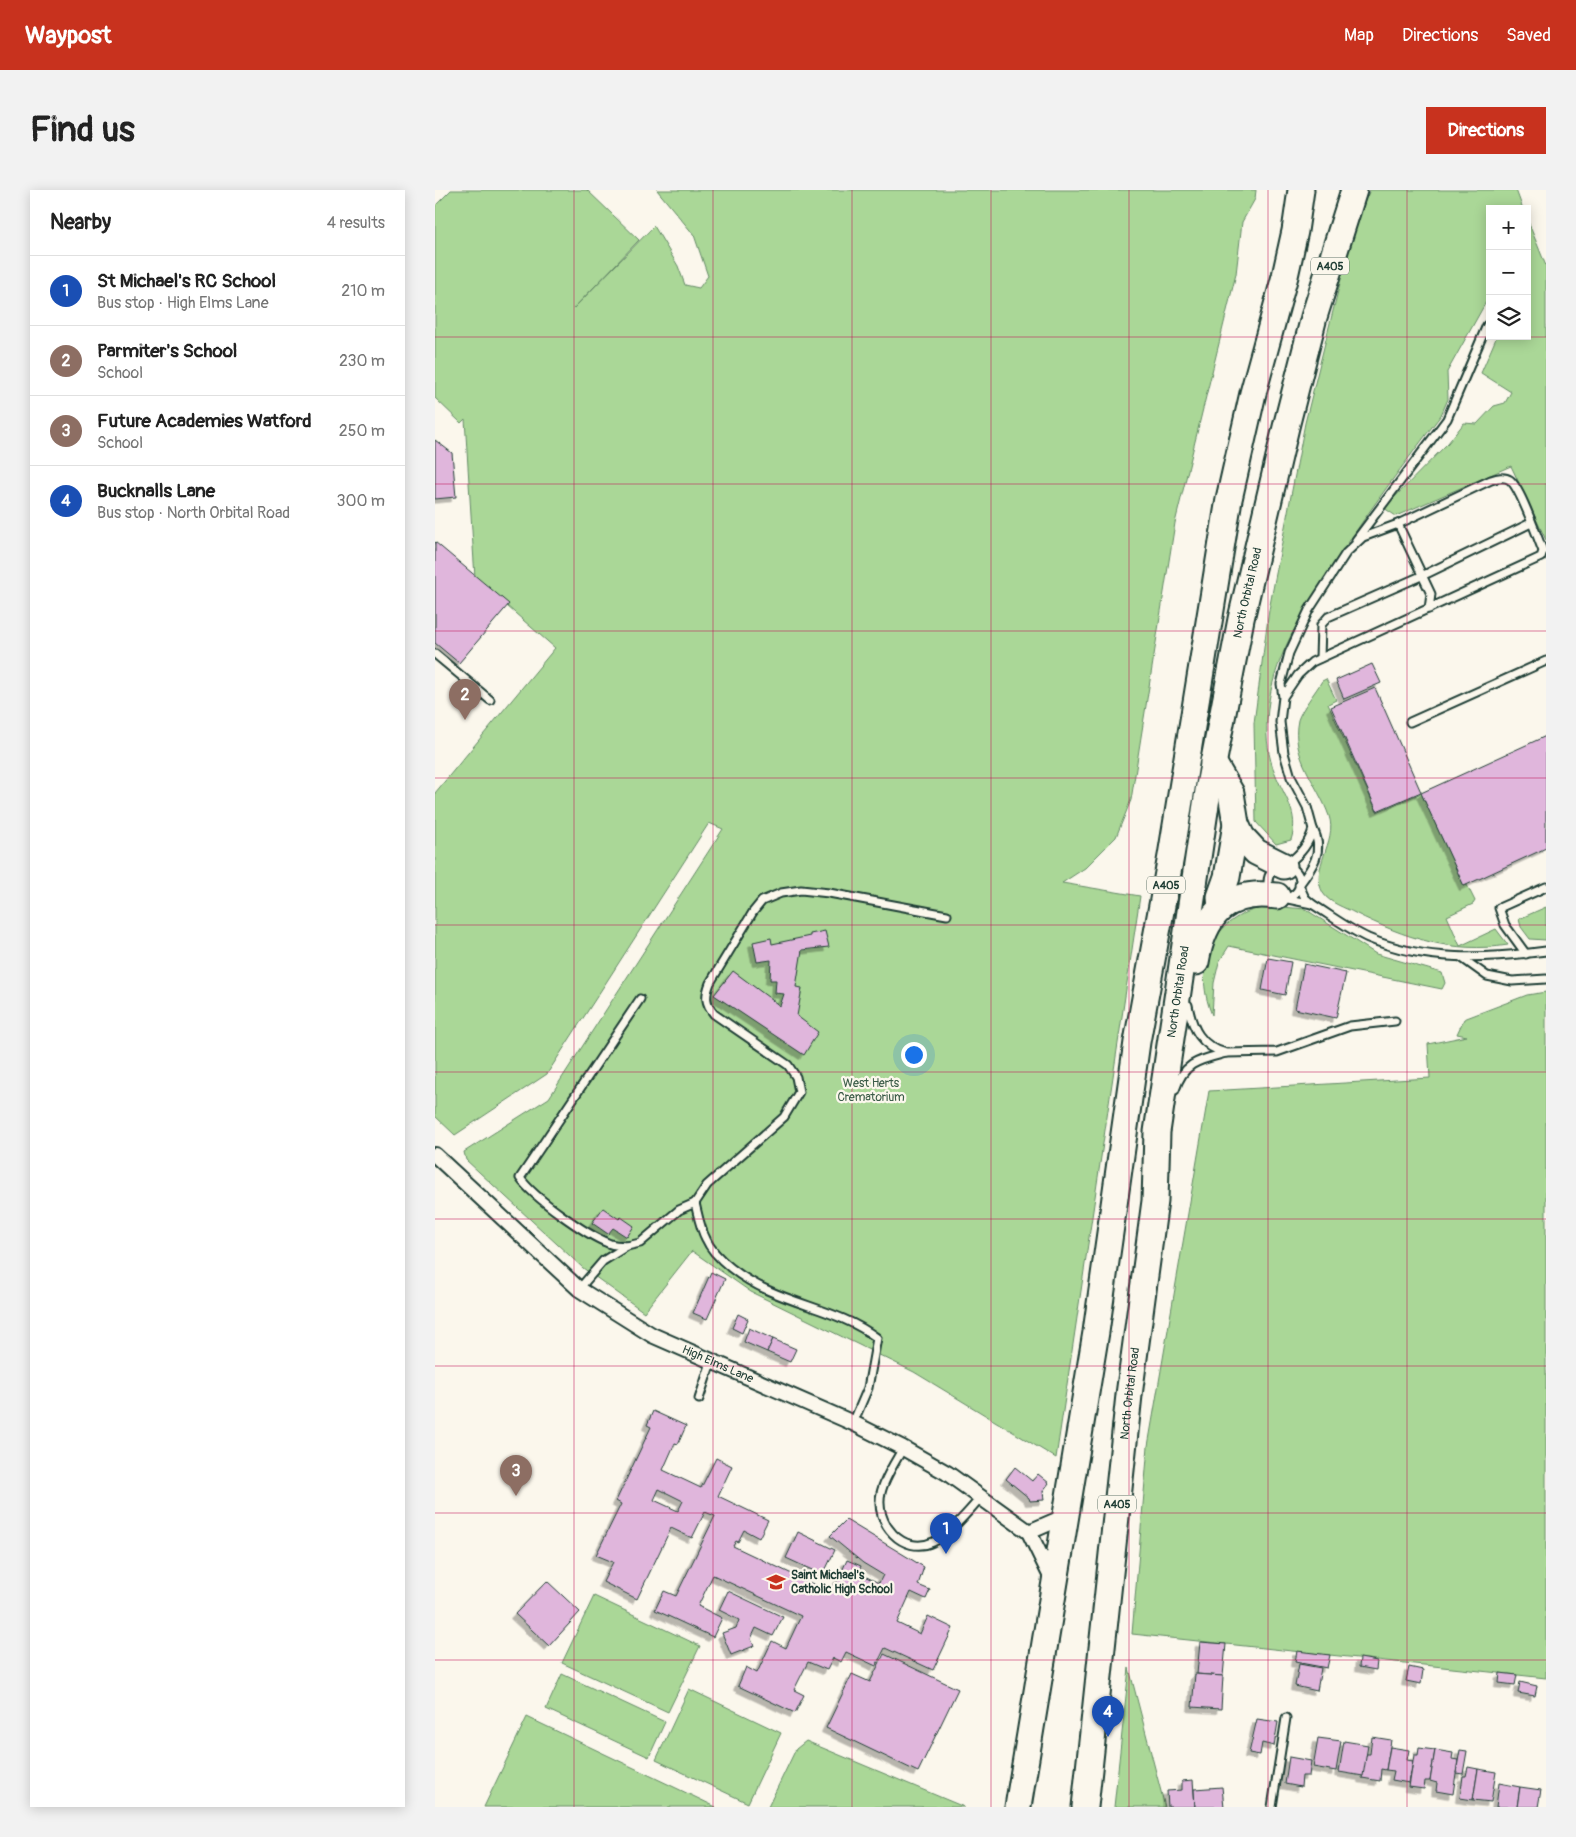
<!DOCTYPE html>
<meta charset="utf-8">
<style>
body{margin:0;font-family:Pangolin,sans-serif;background:#f2f2f2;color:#222}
.controls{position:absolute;right:15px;top:15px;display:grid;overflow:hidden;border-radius:0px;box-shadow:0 2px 12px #0003}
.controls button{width:45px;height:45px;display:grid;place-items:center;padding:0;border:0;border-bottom:1px solid #e0e0e0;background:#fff;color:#222;font:25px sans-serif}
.you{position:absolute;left:478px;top:864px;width:18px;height:18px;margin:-12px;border:4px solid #fff;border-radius:50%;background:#1a73e8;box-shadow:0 0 0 8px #1a73e833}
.badge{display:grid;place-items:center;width:32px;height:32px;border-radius:50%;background:#c8321e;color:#fff;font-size:16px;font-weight:700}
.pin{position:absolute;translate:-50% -41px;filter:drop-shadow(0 1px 2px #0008)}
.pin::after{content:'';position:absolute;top:26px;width:18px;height:15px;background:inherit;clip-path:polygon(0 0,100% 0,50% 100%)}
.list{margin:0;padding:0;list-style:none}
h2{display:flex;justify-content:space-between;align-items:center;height:65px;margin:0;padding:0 20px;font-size:21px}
h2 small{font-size:16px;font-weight:400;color:#767676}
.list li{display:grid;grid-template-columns:32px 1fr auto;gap:15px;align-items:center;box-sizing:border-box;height:70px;padding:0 20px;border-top:1px solid #e0e0e0}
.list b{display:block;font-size:19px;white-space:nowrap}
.list p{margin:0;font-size:16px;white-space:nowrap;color:#767676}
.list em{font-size:16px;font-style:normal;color:#767676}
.icon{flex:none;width:28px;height:28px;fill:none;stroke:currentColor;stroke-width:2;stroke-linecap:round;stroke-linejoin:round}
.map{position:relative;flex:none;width:1111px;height:1617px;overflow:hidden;border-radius:0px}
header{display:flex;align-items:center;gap:30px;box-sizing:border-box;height:70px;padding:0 25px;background:#c8321e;color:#fff}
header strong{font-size:24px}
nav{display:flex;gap:28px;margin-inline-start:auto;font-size:18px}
.intro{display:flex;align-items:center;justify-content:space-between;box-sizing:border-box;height:120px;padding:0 30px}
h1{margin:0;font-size:35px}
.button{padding:12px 22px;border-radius:0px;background:#c8321e;color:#fff;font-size:18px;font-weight:700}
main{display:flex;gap:30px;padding:0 30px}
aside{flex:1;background:#fff;border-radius:0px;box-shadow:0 2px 12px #0003}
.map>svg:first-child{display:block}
</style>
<header>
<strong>Waypost</strong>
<nav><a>Map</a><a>Directions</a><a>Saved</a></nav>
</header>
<div class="intro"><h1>Find us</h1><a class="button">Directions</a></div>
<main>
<aside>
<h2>Nearby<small>4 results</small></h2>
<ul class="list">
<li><span class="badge" style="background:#1a4fb4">1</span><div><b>St Michael's RC School</b><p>Bus stop · High Elms Lane</p></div><em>210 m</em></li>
<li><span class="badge" style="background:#8d6e63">2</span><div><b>Parmiter's School</b><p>School</p></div><em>230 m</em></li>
<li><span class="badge" style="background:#8d6e63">3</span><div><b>Future Academies Watford</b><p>School</p></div><em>250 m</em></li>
<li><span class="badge" style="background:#1a4fb4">4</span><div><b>Bucknalls Lane</b><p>Bus stop · North Orbital Road</p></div><em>300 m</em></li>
</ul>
</aside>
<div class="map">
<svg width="1111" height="1617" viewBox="0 0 1111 1617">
<defs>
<filter id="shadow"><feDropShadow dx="-4.5" dy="4.5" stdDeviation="0" flood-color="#0004"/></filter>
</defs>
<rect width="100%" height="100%" fill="#fbf7ec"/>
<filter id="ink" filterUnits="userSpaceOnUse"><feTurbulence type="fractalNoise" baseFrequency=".02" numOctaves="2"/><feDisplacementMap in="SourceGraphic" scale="10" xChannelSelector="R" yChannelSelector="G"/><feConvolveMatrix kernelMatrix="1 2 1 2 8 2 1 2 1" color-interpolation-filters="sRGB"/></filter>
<g filter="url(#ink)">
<g fill="#aad797" stroke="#648a66">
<path d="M 16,0 L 152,0 L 204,50 L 138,119 L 219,36 L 243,76 L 250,95 L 264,98 L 273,86 L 259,45 L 222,0 L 821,0 L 820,9 L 807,32 L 801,84 L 740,333 L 696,610 L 681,647 L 650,678 L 627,693 L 705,706 L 621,1268 L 479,1182 L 316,1102 L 257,1061 L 209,1122 L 148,1078 L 31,970 L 29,962 L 114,908 L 288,639 L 274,633 L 112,884 L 20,945 L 0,926 L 0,603 L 120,458 L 40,388 L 30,229 L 26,233 L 0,208 L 0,16 Z"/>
<path d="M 935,0 L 1081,0 L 1088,19 L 1055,19 L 1055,114 L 1051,112 L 1012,182 L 1013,209 L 1006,225 C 969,274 933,321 900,373 C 868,422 835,470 832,530 C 831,547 833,567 840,583 C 849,607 865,623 856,650 L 841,654 L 821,632 L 819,533 L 834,420 L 870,233 L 920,33 Z"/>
<path d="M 1092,29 L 1111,76 L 1111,350 L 1076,276 L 961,326 L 949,318 L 1013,253 L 1029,233 L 1042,234 L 1059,216 L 1070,213 L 1076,202 L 1046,183 L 1062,146 L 1092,146 Z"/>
<path d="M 891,489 L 901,510 L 893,514 L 942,622 L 986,603 L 1029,696 L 1032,695 L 1040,711 L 1038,714 L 1012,726 L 1025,756 L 1061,739 L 1073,755 C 1018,764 970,748 920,723 C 911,718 894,713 888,703 C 874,678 903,652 894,626 C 883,594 855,567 863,530 C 866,520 881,501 887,491 Z"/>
<path d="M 836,716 L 870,719 L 941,764 L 1007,783 L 1010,793 L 1007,799 L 794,756 L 784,772 L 779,793 L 777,825 C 756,773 779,723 836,716 Z"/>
<path d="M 1111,717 L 1111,750 L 1095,749 L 1086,737 L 1084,729 Z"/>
<path d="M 1111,802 L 1111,1488 L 697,1444 L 713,1256 L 774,901 L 995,888 L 993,854 L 1032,846 L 1022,844 L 1029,829 L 1092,805 Z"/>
<path d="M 159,1406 L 265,1456 L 233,1522 L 127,1473 Z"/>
<path d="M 694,1478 L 730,1617 L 679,1617 Z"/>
<path d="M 127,1484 L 230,1532 L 214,1567 L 111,1519 Z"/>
<path d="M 254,1499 L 346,1543 L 313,1613 L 221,1570 Z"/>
<path d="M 92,1527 L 281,1617 L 49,1617 Z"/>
<path d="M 371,1551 L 529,1617 L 333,1617 L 361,1559 Z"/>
</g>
<g fill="#e0b6dc" stroke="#1f3d34" fill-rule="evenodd" filter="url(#shadow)">
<path d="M 0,250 L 17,263 L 21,307 L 0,309 Z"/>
<path d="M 0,352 L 74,414 L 24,473 L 0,453 Z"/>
<path d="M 937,474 L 946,493 L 909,509 L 901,490 Z"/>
<path d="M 940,498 L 986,602 L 942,621 L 896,517 Z"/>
<path d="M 1111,546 L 1111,658 L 1029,696 L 986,603 Z"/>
<path d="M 390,741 L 394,757 L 367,760 L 361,797 L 367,798 L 362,826 L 383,842 L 369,865 L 279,805 L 298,781 L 345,816 L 349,804 L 340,803 L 341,790 L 335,790 L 336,770 L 322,772 L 318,752 L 336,748 L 337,754 L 375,746 L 375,744 Z"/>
<path d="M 833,768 L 856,772 L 850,805 L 827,800 Z"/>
<path d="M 869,774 L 911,783 L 901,828 L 860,819 Z"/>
<path d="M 168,1018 L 184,1029 L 186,1027 L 199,1036 L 192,1047 L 178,1038 L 173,1044 L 157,1033 Z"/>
<path d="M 276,1082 L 290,1089 L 272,1129 L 258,1123 Z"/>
<path d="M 303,1124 L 313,1129 L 307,1143 L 297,1138 Z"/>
<path d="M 314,1138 L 338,1149 L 332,1162 L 309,1152 Z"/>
<path d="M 338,1149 L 361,1159 L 355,1172 L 332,1162 Z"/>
<path d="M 218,1221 L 251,1236 L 243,1254 L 240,1253 L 228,1280 L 266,1298 L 281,1268 L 297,1276 L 283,1306 L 333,1330 L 324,1348 L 309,1340 L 303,1352 L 301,1351 L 298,1356 L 397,1403 L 412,1370 L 426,1376 L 423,1383 L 444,1393 L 448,1385 L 428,1373 L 395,1346 L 411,1330 L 489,1377 L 483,1395 L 495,1400 L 491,1409 L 476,1402 L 462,1433 L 485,1444 L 493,1426 L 518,1438 L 498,1480 L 450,1458 L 441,1476 L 411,1462 L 406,1472 L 398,1468 L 392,1480 L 373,1472 L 359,1500 L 369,1505 L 360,1523 L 303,1496 L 311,1477 L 322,1483 L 337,1451 L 351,1458 L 366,1426 L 278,1385 L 263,1416 L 287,1428 L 278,1447 L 220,1420 L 229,1401 L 241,1406 L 280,1326 L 270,1322 L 257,1348 L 236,1338 L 202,1409 L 168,1392 L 178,1372 L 161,1365 L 186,1314 L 181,1311 L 216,1237 L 212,1235 ZM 224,1299 L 248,1311 L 243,1321 L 219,1310 Z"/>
<path d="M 580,1277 L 597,1291 L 603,1284 L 614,1293 L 608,1301 L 609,1310 L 595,1311 L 594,1308 L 571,1289 Z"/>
<path d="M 363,1342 L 400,1360 L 388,1385 L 351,1368 Z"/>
<path d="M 112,1391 L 145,1422 L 114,1456 L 80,1424 Z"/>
<path d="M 293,1401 L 348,1427 L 338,1446 L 321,1438 L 316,1449 L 319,1456 L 296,1465 L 287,1443 L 301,1438 L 304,1430 L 284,1420 Z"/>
<path d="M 765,1452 L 791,1454 L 788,1486 L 762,1484 Z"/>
<path d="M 862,1461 L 895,1465 L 892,1478 L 860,1472 Z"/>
<path d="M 449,1464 L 523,1499 L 483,1582 L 391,1538 L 417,1484 L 435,1492 Z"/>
<path d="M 925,1468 L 942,1471 L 941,1480 L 924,1477 Z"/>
<path d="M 864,1474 L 886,1478 L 882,1501 L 860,1496 Z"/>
<path d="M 974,1477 L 988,1480 L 986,1494 L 971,1491 Z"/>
<path d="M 1065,1483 L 1082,1485 L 1080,1495 L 1064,1493 Z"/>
<path d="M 760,1484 L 788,1486 L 786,1519 L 757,1517 Z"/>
<path d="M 1085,1492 L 1102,1496 L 1100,1506 L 1083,1503 Z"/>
<path d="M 822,1529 L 843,1532 L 839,1556 L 827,1553 L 825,1565 L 814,1563 Z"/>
<path d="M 937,1547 L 956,1550 L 951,1580 L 946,1579 L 945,1591 L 927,1588 L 931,1564 L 935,1564 Z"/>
<path d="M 883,1548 L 906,1551 L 901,1581 L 878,1577 Z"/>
<path d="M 909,1551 L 933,1555 L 928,1586 L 904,1582 Z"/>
<path d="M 955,1557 L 974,1560 L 972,1570 L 978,1571 L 974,1593 L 957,1590 L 959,1581 L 951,1580 Z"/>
<path d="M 984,1558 L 1000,1560 L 995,1591 L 990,1591 L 989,1599 L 974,1597 L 979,1565 L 983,1565 Z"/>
<path d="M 1000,1560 L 1018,1563 L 1017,1569 L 1023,1570 L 1018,1604 L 1001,1601 L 1002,1593 L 995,1591 Z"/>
<path d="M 1025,1560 L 1032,1561 L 1028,1584 L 1021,1583 Z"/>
<path d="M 854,1567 L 876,1571 L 874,1586 L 867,1586 L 866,1597 L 850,1594 Z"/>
<path d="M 1033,1577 L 1043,1579 L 1038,1610 L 1025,1608 L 1028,1586 L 1031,1586 Z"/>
<path d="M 1043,1579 L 1061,1582 L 1056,1612 L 1038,1610 Z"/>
<path d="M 758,1590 L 760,1617 L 733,1617 L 732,1601 L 747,1600 L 747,1591 Z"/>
<path d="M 1064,1593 L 1085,1597 L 1082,1617 L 1061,1617 Z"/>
<path d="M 787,1597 L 789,1617 L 760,1617 L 759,1599 Z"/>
<path d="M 1085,1597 L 1106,1600 L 1103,1617 L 1082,1617 Z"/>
</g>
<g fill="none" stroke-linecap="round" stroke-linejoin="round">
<g stroke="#1f3d34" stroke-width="11">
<g id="lane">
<path d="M 963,334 L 996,404 L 994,419"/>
<path d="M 921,350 L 1012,229 L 1052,135"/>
<path d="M 0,464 L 55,510"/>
<path d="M 885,468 L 886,435 L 893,427 L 993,383 L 1096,333"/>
<path d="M 848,507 L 863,485 L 877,472 L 1106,367 L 1108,361 C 1102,347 1086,299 1075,290 C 1069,286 1062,288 1056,290 L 963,334 L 928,347 L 911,363 L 874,420 L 854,463 L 846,494 L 848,507 L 845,532 L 849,563 L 856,587 L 872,617 L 878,639"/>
<path d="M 975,532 L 1111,471"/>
<circle cx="849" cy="692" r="16"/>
<path d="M 848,708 L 877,714 L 870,708 L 864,695 C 877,678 890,661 878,639 C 874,654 866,664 853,673"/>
<path d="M 877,714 C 895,725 913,739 933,748 C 990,772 1051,769 1111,761"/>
<path d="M 1091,764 L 1070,735 L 1064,718 L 1111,697"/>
<path d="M 1027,768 L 1052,786 L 1077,791 L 1111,789"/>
<path d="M 791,863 L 842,862 L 915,836 L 960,831"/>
<path d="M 740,900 C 749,872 764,870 791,863 C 766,857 757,838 753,815"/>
<path d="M 260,1013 C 263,1025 265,1038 271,1049 C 276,1061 286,1070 296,1078 C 342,1115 398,1115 442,1148 L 433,1198 L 418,1233"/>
<path d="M 192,1056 C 186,1055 178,1056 173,1053 C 150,1044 98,1007 85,988 L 205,809"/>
<path d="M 144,1099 L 168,1071 L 192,1056 L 205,1053 L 244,1020 L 260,1013 L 272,995 L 349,927 L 364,902 L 361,887 L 353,875 L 279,824 C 270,813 270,806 275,793 L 318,722 L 327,711 L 346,703 L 366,700 L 394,703 L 512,725"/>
<path d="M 264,1209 L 276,1172"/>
<path d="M 468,1258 C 461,1271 449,1288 446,1303 C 439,1333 468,1366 498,1352 C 513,1346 535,1320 546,1307"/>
<path d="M 837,1617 L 851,1528"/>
</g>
</g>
<g stroke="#1f3d34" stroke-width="18">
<g id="street">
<path id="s1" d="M 0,965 L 144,1099 L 217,1145 L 418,1233 L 468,1258 L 512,1283 L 594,1342 L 618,1391"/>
<path d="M 594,1342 L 631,1326"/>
</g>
</g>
<g stroke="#1f3d34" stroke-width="29">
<g id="highway">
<path d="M 778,572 L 796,603 L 801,634 L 807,647 L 821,662 L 849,676"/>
<path d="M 786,718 L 785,707 L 792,687 L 801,634"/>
<path d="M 761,772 C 769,725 792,699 842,706"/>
<path d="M 583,1617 L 661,1142 L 702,852 L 736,666 L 794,309 L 818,203 L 850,86 L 860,41 L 866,0"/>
<path id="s2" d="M 650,1617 L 694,1205 L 720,1011 L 722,942 L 773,601 L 806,429 L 851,237 L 879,127 L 919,0"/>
</g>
</g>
<use href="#lane" stroke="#fbf7ec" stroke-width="7"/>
<use href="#street" stroke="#fbf7ec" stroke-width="14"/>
<use href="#highway" stroke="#fbf7ec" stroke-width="25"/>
</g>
</g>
<path fill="none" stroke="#c2185b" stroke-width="1" stroke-opacity="0.55" d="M 139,0 L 139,1617M 278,0 L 278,1617M 417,0 L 417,1617M 556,0 L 556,1617M 694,0 L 694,1617M 833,0 L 833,1617M 972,0 L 972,1617M 0,147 L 1111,147M 0,294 L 1111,294M 0,441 L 1111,441M 0,588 L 1111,588M 0,735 L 1111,735M 0,882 L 1111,882M 0,1029 L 1111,1029M 0,1176 L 1111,1176M 0,1323 L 1111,1323M 0,1470 L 1111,1470"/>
<defs>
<g id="school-bare" transform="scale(1.5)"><path d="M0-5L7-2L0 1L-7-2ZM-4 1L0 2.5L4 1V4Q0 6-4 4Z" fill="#c8321e" stroke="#fbf7ec" stroke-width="2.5" paint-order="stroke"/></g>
</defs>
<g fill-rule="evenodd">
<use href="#school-bare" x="341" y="1392"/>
</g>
<g text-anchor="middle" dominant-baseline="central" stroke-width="4.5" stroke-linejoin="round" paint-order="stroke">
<g fill="#fbf7ec" stroke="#61756b" stroke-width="1">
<rect x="876" y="67.5" width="38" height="17" rx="4"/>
<rect x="712" y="686.5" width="38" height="17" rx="4"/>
<rect x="663" y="1305.5" width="38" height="17" rx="4"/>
</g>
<g font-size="11" font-weight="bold" fill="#1f3d34">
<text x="895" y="76">A405</text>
<text x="731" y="695">A405</text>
<text x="682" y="1314">A405</text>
</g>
<g font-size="12" fill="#1f3d34" stroke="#fbf7ec">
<text stroke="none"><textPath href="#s2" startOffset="1226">North Orbital Road</textPath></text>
<text stroke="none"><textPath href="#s2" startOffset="821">North Orbital Road</textPath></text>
<text stroke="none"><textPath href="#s1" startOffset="355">High Elms Lane</textPath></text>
<text stroke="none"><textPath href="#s2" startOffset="416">North Orbital Road</textPath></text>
</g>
<g font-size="12" fill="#3b5c48" stroke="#fbf7ec">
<text x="436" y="893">West Herts<tspan x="436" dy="14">Crematorium</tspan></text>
</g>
<g font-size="12" font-weight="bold" fill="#1f3d34" stroke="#fbf7ec" text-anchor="start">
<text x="356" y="1385">Saint Michael's<tspan x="356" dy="14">Catholic High School</tspan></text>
</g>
</g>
</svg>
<div class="controls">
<button>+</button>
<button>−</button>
<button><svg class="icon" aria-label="layers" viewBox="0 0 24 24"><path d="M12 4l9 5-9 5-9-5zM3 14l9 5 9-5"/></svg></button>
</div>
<div class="you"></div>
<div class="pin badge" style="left:511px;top:1364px;background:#1a4fb4">1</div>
<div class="pin badge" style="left:30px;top:530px;background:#8d6e63">2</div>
<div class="pin badge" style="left:81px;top:1306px;background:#8d6e63">3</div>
<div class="pin badge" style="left:673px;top:1547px;background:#1a4fb4">4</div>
</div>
</main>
